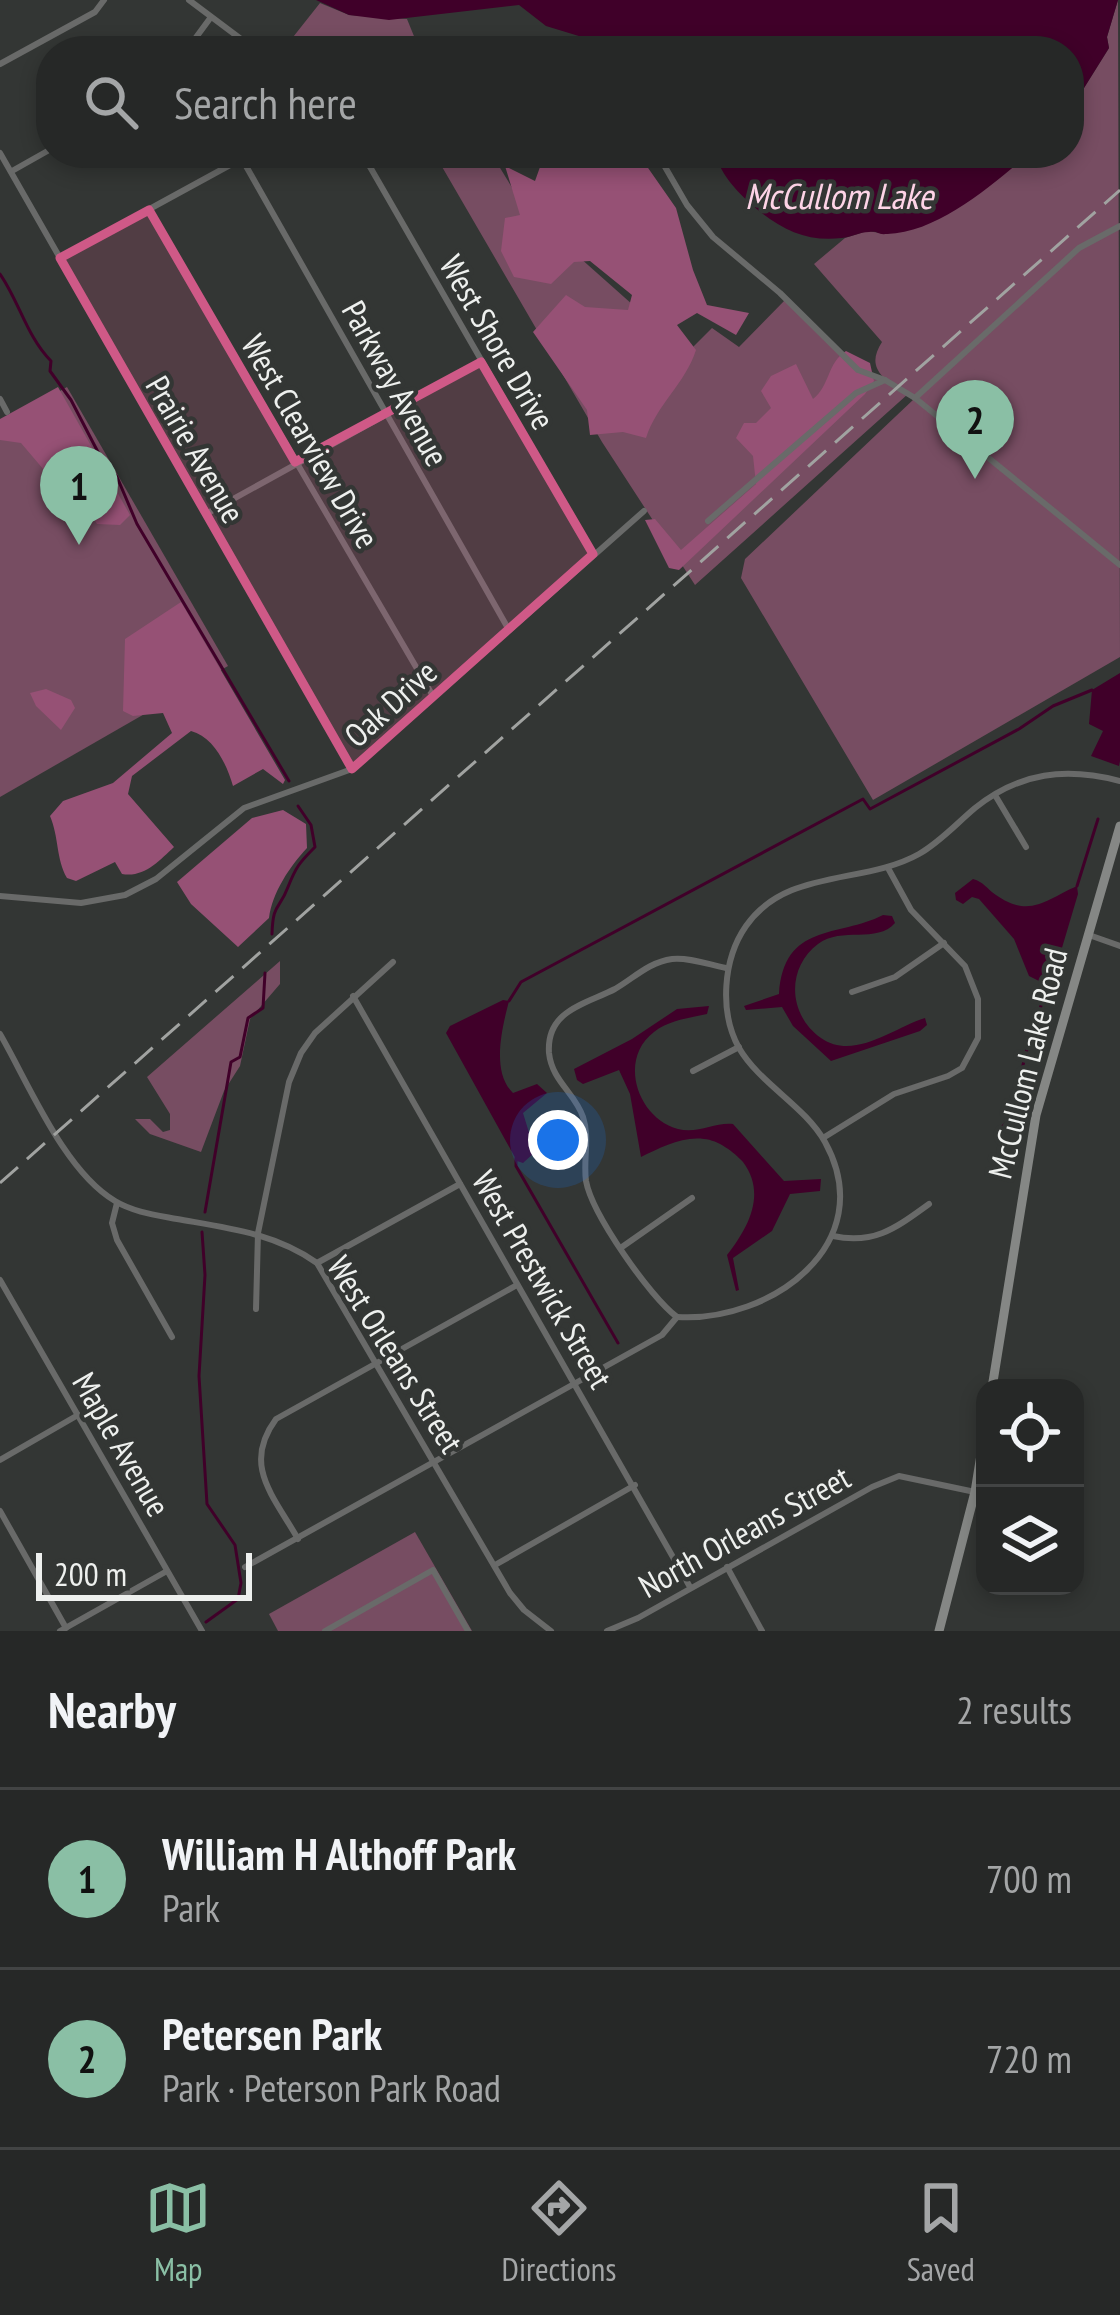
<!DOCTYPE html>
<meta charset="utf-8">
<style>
body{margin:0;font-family:"PT Sans Narrow",sans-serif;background:#323433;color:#f1f3f6}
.controls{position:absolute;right:36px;bottom:36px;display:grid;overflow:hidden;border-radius:24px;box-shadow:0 6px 18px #0003}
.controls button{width:108px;height:108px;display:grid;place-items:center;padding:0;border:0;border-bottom:3px solid #424444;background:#262827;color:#f1f3f6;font:60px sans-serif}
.scale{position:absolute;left:36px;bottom:30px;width:216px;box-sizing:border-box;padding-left:12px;border:6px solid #eef0ee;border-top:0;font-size:33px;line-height:42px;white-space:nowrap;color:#eef0ee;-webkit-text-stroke:9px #333634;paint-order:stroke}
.you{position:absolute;left:558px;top:1140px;width:42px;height:42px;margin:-30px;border:9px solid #fff;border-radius:50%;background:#1a73e8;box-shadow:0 0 0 18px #1a73e833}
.badge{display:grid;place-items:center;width:78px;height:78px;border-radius:50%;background:#8abfa5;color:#111;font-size:39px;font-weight:700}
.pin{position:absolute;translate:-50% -99px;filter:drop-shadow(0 3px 6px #0008)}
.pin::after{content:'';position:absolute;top:63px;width:42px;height:36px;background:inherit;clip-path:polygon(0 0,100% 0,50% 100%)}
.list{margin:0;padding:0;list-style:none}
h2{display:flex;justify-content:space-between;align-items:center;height:156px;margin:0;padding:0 48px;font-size:51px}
h2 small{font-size:39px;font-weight:400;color:#a4a6a7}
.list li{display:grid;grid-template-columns:78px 1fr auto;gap:36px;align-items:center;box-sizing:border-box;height:180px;padding:0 48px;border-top:3px solid #424444}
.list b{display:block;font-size:45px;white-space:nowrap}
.list p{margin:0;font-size:39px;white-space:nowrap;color:#a4a6a7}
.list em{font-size:39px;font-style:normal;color:#a4a6a7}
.icon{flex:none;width:66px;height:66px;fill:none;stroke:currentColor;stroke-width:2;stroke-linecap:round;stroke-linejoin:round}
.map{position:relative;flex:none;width:1120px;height:1631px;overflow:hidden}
.search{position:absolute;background:#262827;box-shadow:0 6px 18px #0003;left:36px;right:36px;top:36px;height:132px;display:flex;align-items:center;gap:30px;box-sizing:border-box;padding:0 42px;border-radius:48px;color:#a4a6a7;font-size:45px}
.sheet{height:516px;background:#262827}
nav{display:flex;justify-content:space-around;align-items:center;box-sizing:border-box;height:168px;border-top:3px solid #424444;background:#262827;font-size:33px;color:#a4a6a7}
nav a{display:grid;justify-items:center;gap:6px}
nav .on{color:#8abfa5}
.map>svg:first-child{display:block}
</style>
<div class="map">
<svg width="1120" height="1631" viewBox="0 0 1120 1631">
<rect width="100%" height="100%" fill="#333634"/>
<g fill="#774d62">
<path d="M 1118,0 L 1120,657 L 873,800 L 741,578 L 745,559 L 914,399 L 908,394 L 695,585 L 602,442 L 434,153 L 491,153 L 525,209 L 687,353 L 712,328 L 739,347 L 786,299 L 858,370 L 883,377 C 872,365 874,355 882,342 L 814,264 L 845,238 L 867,231 L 887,234 L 941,216 L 970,199 L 1030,153 L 1069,153 L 1069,112 L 1109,48 L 1107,37 Z"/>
<path d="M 320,3 L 349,15 L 407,19 L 420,51 L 282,51 Z"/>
<path d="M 67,387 L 228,666 L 0,797 L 0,425 Z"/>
<path d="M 280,961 L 280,984 L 250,1019 L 240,1066 L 224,1091 L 201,1152 L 150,1134 L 135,1119 L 150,1119 L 163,1132 L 170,1130 L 170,1114 L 147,1077 Z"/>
<path d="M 415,1532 L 472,1631 L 278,1631 L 269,1614 Z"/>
</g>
<g fill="#965175">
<path d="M 545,153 L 566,153 L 567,157 L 596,153 L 646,165 L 676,208 L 693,270 L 707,305 L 749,313 L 736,335 L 697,313 L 677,325 L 696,350 C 685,384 657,404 646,438 L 623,432 L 590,435 L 587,410 L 533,332 L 566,295 L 585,307 L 628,310 L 632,295 L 590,261 L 574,262 L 551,284 L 514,277 L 501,251 L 505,218 L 520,215 L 505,166 L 535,181 Z"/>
<path d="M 846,351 L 870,363 L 874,381 L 865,394 L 679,570 L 669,568 L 645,520 L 655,519 L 681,550 L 756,484 L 753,456 L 736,438 L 744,423 L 756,423 L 771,408 L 761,391 L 771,376 L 796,364 L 813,399 C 830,386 827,363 846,351 Z"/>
<path d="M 58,387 L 130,515 L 120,525 L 97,524 L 75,488 L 61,490 L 21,443 L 0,440 L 0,419 Z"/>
<path d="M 181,602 L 285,780 L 283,784 L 263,769 L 233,786 C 227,765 214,737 191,731 L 132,776 L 128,794 L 174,847 C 159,861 144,878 122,874 L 115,862 L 76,881 L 67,878 C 56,859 59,837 50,816 L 63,801 L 113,783 L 172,733 L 163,713 L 133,716 L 123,711 L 125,639 Z"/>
<path d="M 46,689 L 71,700 L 75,708 L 61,730 L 36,706 L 30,693 Z"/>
<path d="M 283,810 L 306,824 L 307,848 C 290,866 272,893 269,918 L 238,947 L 191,904 L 177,882 L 252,818 Z"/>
</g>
<g fill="#400029">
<path d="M 316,0 L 1118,0 L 1107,37 L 1109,48 L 1069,112 L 1069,51 L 628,51 L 546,26 L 519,5 L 389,20 L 349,15 Z"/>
<path d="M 715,153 L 1030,153 C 992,185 939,232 887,234 C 876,235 880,231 869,232 C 860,232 851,237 842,238 C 809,242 784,231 758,210 C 740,195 721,176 715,153 Z"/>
<path d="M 1120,673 L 1120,761 L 1119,766 L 1091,756 L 1103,731 L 1089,724 L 1092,690 Z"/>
<path d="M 973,879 C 984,882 987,889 996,895 C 1030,919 1047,899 1077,886 L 1078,894 L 1053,978 L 1045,984 L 1029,976 L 1014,939 L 979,899 L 972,897 L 963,904 L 956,900 L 955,893 Z"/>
<path d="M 883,915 L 892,916 L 895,923 C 877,944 842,926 818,944 C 786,968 788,1015 821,1038 C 854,1061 893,1028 925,1018 L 927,1025 L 920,1031 L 831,1061 L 793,1026 L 782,1007 L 746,1010 L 744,1006 L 779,994 C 784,922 838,938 883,915 Z"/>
<path d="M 503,1000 L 509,1001 C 502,1028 491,1072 513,1093 L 537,1084 L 547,1093 L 523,1113 L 535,1152 L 523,1163 L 517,1161 L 446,1033 L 450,1026 Z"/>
<path d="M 709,1006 L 707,1014 C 689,1018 669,1020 654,1032 C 618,1059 637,1118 678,1129 C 698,1134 715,1122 733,1124 L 784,1181 L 821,1179 L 820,1191 L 790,1194 L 772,1231 L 733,1258 L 739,1290 L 736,1291 L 727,1255 C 748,1228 767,1194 743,1162 C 734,1152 718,1140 704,1139 C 682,1136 660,1148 641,1157 L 630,1094 L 619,1070 L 583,1084 L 577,1080 L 574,1069 L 632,1039 L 677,1009 Z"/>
</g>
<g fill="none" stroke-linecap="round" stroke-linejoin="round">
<g stroke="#400029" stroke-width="3">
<path d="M 0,274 C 19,301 27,337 51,361 L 50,371 L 71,400 L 100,456 L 117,477 L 137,524 L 289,781"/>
<path d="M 1077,886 L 1098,819"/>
<path d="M 272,934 C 273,902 279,911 288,887 C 296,867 299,863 315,847 L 311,825 L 298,806"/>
<path d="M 509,1001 L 521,982 L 863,799 L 870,809 L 1019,729 L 1053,706 L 1092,690"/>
<path d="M 1002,1127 L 1009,1121 L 1031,1033 L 1045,995 L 1045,984"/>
<path d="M 516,1158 L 516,1166 L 618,1343"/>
<path d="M 205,1212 L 231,1062 L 240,1057 L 248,1018 L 263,1008 L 265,973"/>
<path d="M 202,1232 L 205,1275 L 199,1376 L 207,1504 L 235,1545 L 241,1583 L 238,1599 L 206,1622"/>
</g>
<g stroke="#696a69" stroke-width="6">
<path d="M 189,0 L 257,51"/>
<path d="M 186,51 L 211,17"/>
<path d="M 0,64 L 95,12 L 104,0"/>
<path d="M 0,153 L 352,769"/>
<path d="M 362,153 L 593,554"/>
<path d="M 657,153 L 687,205 L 713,237 L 780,293 L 858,370 L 885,380 L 915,398 L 1120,565"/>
<path d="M 242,159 L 509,630"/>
<path d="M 12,171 L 51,149"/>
<path d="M 149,210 L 433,696"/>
<path d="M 60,258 L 252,153"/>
<path d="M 915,398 L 1079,248 L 1120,226"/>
<path d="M 0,399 L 7,412"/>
<path d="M 206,514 L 481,362"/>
<path d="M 708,521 L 856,393 L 885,380"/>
<path d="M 995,795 L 1026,847"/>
<path d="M 0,896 L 81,903 L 125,895 L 156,879 L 244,808 L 352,769 L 644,511"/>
<path d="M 1089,935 L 1120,946"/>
<path d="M 852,992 L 895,977 L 944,943"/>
<path d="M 353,996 L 690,1587"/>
<path d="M 0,1034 C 29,1084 64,1171 115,1201 C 133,1212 156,1215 177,1219 C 228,1228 274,1233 317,1263 L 510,1593 L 524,1610 L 551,1631"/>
<path d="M 693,1071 L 739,1047"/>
<path d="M 823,1138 L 894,1094 L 948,1076 L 962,1068 L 978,1038 L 978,999 L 965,966 L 911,910 L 888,868"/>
<path d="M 117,1203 L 112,1223 L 117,1240 L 172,1337"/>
<path d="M 833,1236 C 875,1245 897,1227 929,1204"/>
<path d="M 622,1247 L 692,1198"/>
<path d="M 317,1263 L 460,1184"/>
<path d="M 0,1280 L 202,1631"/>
<path d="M 256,1309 L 258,1233 L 289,1082 L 301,1053 L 315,1033 L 393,962"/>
<path d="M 677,1317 C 770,1323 881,1244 825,1142 C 805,1106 760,1084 739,1048 C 719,1012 723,959 746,926 C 786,868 864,885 919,854 C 940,842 956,824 975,808 C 1020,772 1066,767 1120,781"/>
<path d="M 677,1317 C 650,1297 592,1214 586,1181 C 583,1160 590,1138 583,1117 C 575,1093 552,1081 549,1053 C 546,1010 586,1004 615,989 C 634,978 649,962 672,959 C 689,957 710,965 726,968"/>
<path d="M 0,1460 L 78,1415"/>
<path d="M 0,1511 L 66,1628"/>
<path d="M 298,1539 C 273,1495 242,1465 276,1419 L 517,1285"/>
<path d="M 495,1565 L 635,1485"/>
<path d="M 245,1567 L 662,1335 L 677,1317"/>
<path d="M 727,1567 L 762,1631"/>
<path d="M 60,1631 L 167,1571"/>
<path d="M 325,1631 L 433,1570 L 468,1631"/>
<path d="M 607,1631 L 638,1618 L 872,1487 L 899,1476 L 975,1492"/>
</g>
<g stroke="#858785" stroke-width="9">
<path d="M 992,1388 L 1036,1115 L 1120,826"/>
<path d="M 939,1631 L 975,1492 L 985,1430"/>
</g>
<path stroke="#a1a3a1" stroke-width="3" stroke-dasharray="24 12" stroke-linecap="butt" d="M 0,1183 L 1120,190"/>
</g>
<path fill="#cf5987" fill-opacity="0.2" stroke="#cf5987" stroke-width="9" stroke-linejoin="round" d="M 149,210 L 295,462 L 481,362 L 593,554 L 352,769 L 60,258 Z"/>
<g text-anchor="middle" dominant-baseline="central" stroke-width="9" stroke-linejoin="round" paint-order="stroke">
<g font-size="33" fill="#eef0ee" stroke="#333634">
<text transform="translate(498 342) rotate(60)">West Shore Drive</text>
<text transform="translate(396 383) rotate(61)">Parkway Avenue</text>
<text transform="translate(311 441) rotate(60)">West Clearview Drive</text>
<text transform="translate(196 449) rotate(60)">Prairie Avenue</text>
<text transform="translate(390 703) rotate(-42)">Oak Drive</text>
<text transform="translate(1027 1063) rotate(-76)">McCullom Lake Road</text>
<text transform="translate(543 1279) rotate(60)">West Prestwick Street</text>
<text transform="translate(396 1354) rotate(58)">West Orleans Street</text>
<text transform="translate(122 1444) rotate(60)">Maple Avenue</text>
<text transform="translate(744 1531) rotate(-29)">North Orleans Street</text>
</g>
<g font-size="36" font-style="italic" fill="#fed4e7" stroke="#333634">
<text x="839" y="195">McCullom Lake</text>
</g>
</g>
</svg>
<div class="controls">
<button><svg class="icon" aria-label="locate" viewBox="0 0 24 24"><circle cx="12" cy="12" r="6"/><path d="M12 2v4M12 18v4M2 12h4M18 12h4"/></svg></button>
<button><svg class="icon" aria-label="layers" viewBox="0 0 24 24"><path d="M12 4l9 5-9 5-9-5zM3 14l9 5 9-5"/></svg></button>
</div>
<div class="scale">200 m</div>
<div class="you"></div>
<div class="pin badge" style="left:79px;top:545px">1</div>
<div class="pin badge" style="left:975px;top:479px">2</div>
<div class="search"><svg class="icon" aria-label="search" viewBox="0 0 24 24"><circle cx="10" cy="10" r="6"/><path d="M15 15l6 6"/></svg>Search here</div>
</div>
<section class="sheet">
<h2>Nearby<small>2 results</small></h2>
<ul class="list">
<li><span class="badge">1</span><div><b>William H Althoff Park</b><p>Park</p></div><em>700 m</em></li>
<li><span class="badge">2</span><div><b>Petersen Park</b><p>Park · Peterson Park Road</p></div><em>720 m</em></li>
</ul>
</section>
<nav>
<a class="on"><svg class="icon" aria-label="map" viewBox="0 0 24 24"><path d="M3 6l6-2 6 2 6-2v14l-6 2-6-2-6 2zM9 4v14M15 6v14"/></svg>Map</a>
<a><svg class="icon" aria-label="directions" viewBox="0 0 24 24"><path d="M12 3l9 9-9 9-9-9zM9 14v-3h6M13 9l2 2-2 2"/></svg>Directions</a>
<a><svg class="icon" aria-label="saved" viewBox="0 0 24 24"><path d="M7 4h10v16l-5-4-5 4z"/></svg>Saved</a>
</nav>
